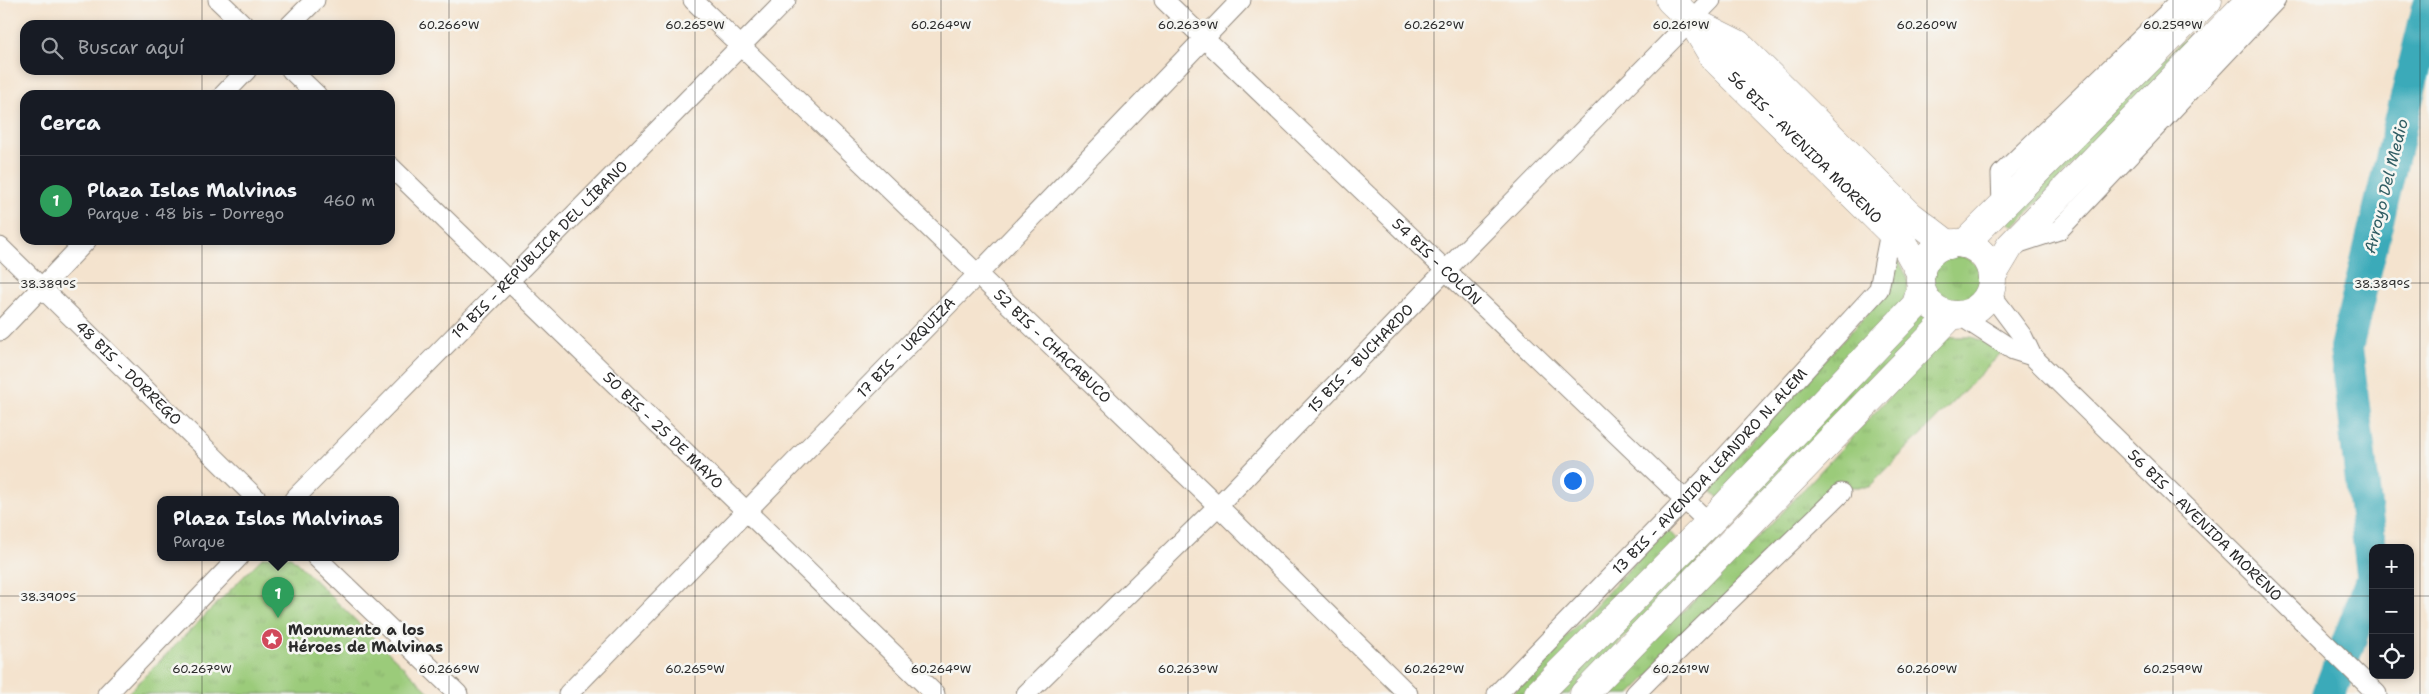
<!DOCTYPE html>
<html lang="es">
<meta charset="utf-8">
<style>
body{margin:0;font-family:"Shantell Sans",sans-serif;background:#242831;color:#f1f3f6}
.controls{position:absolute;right:15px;bottom:15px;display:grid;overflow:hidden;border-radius:10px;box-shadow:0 2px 8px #0003}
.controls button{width:45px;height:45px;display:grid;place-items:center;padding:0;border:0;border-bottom:1px solid #363941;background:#171b24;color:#f1f3f6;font:25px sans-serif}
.you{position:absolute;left:1572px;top:480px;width:18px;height:18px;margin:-12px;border:4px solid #fff;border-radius:50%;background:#1a73e8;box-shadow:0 0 0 8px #1a73e833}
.badge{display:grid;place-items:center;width:32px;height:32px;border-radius:50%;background:#d1495b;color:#fff;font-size:16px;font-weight:700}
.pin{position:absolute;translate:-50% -41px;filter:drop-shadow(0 1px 2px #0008)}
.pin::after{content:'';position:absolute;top:26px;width:18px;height:15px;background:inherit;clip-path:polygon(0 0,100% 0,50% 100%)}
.popup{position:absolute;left:157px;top:496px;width:242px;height:65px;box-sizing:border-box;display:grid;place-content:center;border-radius:10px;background:#171b24;filter:drop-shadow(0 1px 4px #0005);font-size:16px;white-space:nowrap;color:#9ea1a6}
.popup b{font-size:19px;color:#f1f3f6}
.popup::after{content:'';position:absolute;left:50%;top:100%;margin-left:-10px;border:10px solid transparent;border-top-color:#171b24}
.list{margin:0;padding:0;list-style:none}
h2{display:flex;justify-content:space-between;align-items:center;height:65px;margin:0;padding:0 20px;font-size:21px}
h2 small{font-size:16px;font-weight:400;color:#9ea1a6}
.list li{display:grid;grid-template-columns:32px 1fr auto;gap:15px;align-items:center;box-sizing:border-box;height:90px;padding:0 20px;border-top:1px solid #363941}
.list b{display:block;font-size:19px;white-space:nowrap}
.list p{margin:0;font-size:16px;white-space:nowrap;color:#9ea1a6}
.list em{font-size:16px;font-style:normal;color:#9ea1a6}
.icon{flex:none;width:28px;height:28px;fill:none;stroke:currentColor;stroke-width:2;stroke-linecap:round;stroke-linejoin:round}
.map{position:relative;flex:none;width:2429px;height:694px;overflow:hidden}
.search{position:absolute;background:#171b24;box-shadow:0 2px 8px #0003;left:20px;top:20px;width:375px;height:55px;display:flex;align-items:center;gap:12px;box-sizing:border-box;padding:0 18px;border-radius:15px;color:#9ea1a6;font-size:19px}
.panel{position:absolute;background:#171b24;box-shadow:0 2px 8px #0003;left:20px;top:90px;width:375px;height:155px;border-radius:15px}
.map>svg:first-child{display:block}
</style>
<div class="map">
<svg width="2429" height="694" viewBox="0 0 2429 694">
<defs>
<pattern id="grass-tufts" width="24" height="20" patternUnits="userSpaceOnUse" patternTransform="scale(1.25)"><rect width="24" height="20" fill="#9bcb7a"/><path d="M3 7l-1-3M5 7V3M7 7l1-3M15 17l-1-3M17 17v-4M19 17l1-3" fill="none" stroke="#86ae6a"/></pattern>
</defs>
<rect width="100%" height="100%" fill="#f6f6f2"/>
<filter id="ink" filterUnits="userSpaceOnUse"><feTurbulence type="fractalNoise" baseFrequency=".02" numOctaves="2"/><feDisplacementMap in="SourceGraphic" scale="10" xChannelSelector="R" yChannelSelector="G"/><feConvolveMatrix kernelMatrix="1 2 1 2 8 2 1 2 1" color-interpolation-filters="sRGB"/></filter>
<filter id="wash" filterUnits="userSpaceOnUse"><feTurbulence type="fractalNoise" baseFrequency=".0096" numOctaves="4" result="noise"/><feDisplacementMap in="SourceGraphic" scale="20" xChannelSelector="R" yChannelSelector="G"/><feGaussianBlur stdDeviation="1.12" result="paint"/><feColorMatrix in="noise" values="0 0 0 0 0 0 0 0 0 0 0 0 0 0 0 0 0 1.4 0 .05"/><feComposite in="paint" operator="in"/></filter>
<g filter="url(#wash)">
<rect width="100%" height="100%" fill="#f4e3ce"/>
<g fill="url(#grass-tufts)" stroke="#637b52">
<path d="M 2187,36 L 2193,40 L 2014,227 L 2005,219 Z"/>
<path d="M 1894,254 C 1906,273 1913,281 1902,303 L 1721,500 L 1708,488 L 1888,291 Z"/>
<circle cx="1957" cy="280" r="24"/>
<path d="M 1922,313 L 1931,321 L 1570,694 L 1553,694 Z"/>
<path d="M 1950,337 L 1971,337 L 2005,349 L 1869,487 L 1838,487 L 1630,694 L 1599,694 L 1767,529 L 1940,342 Z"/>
<path d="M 1667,529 L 1679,542 L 1528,694 L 1512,694 Z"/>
<path d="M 263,557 L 291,557 L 431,694 L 127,694 Z"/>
</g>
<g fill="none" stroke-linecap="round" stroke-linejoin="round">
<g stroke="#3baab9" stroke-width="34">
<path d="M 2373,573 L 2346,348 L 2429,7"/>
<path d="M 2329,694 L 2373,577"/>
</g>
</g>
</g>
<g filter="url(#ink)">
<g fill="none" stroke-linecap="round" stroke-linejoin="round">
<g stroke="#90877c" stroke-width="21">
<g id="street">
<path d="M 218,0 L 244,25"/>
<path id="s1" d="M 693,0 L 1218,506 L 1408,694"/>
<path id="s2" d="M 1164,0 L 1709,523"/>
<path d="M 290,25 L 315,0"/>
<path d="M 291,70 L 317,95"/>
<path d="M 223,95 L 247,70"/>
<path id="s3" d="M 390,166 L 935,694"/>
<path d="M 2002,206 L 2001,174 L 2181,0"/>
<path d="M 2016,244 L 2059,230 L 2276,0"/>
<path id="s4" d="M 0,247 L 257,499"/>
<path id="s5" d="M 1990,293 L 2023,337 L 2032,356 L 2377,694"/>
<path d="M 1959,315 L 2013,350 L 2032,356"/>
<path d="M 0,331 L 87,240"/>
<path id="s6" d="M 294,499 L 786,0"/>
<path d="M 316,557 L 458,694"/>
<path d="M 107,694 L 239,557"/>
<path id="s7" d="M 568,694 L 978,274 L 1241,0"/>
<path id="s8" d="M 1026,694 L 1218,506 L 1445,271 L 1711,0"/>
<path id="s9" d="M 1497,694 L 1706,478 L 1879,289 L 1890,232"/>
<path d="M 1635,694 C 1702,625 1773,560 1841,493"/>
</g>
</g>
<g stroke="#90877c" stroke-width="29">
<g id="secondary">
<path id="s10" d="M 1670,0 L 1692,21 L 1714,58 L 1906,247 L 1921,274"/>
<path d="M 1692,21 L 1738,44 L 1910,215 L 1949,245"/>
<circle cx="1956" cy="279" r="36"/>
<path d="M 1964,244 L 2208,0"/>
<path d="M 1992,276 L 2010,246 L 2250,0"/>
<path d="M 1538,694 L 1709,523 L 1916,305 L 1921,288"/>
<path d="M 1584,694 L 1952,315"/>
</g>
</g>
<use href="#street" stroke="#fff" stroke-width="19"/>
<use href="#secondary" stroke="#fff" stroke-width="28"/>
</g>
</g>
<path fill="none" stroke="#2b2b2b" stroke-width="1" stroke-opacity="0.45" d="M 202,0 L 202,25M 449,0 L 449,694M 695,0 L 695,694M 941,0 L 941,694M 1188,0 L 1188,694M 1434,0 L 1434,694M 1681,0 L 1681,694M 1927,0 L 1927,694M 2173,0 L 2173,694M 2420,0 L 2420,694M 202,70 L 202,95M 202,240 L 202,694M 0,283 L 2429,283M 0,596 L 2373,596M 2410,596 L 2429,596"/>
<defs>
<g id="sight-disc" transform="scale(1.125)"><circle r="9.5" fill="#d1495b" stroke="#f6f6f2"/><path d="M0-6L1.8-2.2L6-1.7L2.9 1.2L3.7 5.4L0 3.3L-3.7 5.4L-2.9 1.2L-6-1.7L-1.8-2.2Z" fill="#fff"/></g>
</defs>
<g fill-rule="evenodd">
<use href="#sight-disc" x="272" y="639"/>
</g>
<g text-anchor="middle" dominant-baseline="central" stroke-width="5" stroke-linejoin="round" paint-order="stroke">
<g font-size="15" fill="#2b2b2b" stroke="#f6f6f2">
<text stroke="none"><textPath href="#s10" startOffset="201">56 BIS - AVENIDA MORENO</textPath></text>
<text stroke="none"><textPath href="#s6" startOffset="350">19 BIS - REPÚBLICA DEL LÍBANO</textPath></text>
<text stroke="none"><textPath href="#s2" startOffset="378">54 BIS - COLÓN</textPath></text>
<text stroke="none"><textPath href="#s1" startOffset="499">52 BIS - CHACABUCO</textPath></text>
<text stroke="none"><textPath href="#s7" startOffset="484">17 BIS - URQUIZA</textPath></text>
<text stroke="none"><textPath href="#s8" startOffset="474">15 BIS - BUCHARDO</textPath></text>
<text stroke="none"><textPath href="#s4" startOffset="180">48 BIS - DORREGO</textPath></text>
<text stroke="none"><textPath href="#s3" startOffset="380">50 BIS - 25 DE MAYO</textPath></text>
<text stroke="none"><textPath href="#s9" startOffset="308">13 BIS - AVENIDA LEANDRO N. ALEM</textPath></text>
<text stroke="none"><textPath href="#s5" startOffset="318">56 BIS - AVENIDA MORENO</textPath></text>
</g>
<g font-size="15" font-weight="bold" fill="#2b2b2b" stroke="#f6f6f2" text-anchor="start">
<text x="288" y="630">Monumento a los<tspan x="288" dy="17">Héroes de Malvinas</tspan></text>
</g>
<g font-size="16" font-style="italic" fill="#315e64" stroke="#f6f6f2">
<text transform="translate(2386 186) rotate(-76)">Arroyo Del Medio</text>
</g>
</g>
<g font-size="12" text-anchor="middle" fill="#2b2b2b" stroke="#f6f6f2" stroke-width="5" stroke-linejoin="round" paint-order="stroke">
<text x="449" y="29">60.266°W</text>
<text x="695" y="29">60.265°W</text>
<text x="941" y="29">60.264°W</text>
<text x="1188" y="29">60.263°W</text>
<text x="1434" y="29">60.262°W</text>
<text x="1681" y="29">60.261°W</text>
<text x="1927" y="29">60.260°W</text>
<text x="2173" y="29">60.259°W</text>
<text x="48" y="288">38.389°S</text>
<text x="2382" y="288">38.389°S</text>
<text x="48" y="601">38.390°S</text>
<text x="202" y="673">60.267°W</text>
<text x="449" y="673">60.266°W</text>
<text x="695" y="673">60.265°W</text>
<text x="941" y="673">60.264°W</text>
<text x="1188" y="673">60.263°W</text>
<text x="1434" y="673">60.262°W</text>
<text x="1681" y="673">60.261°W</text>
<text x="1927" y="673">60.260°W</text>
<text x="2173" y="673">60.259°W</text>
</g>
</svg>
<div class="controls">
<button>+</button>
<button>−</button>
<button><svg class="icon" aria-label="locate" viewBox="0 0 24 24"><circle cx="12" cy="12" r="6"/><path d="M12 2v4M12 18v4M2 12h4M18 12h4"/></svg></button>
</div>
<div class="you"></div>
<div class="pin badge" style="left:278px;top:618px;background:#2e9e5b">1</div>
<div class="popup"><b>Plaza Islas Malvinas</b>Parque</div>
<div class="search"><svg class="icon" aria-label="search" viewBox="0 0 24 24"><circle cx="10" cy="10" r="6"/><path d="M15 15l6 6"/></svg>Buscar aquí</div>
<section class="panel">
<h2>Cerca<small></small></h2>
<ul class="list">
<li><span class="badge" style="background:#2e9e5b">1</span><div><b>Plaza Islas Malvinas</b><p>Parque · 48 bis - Dorrego</p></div><em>460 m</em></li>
</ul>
</section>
</div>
